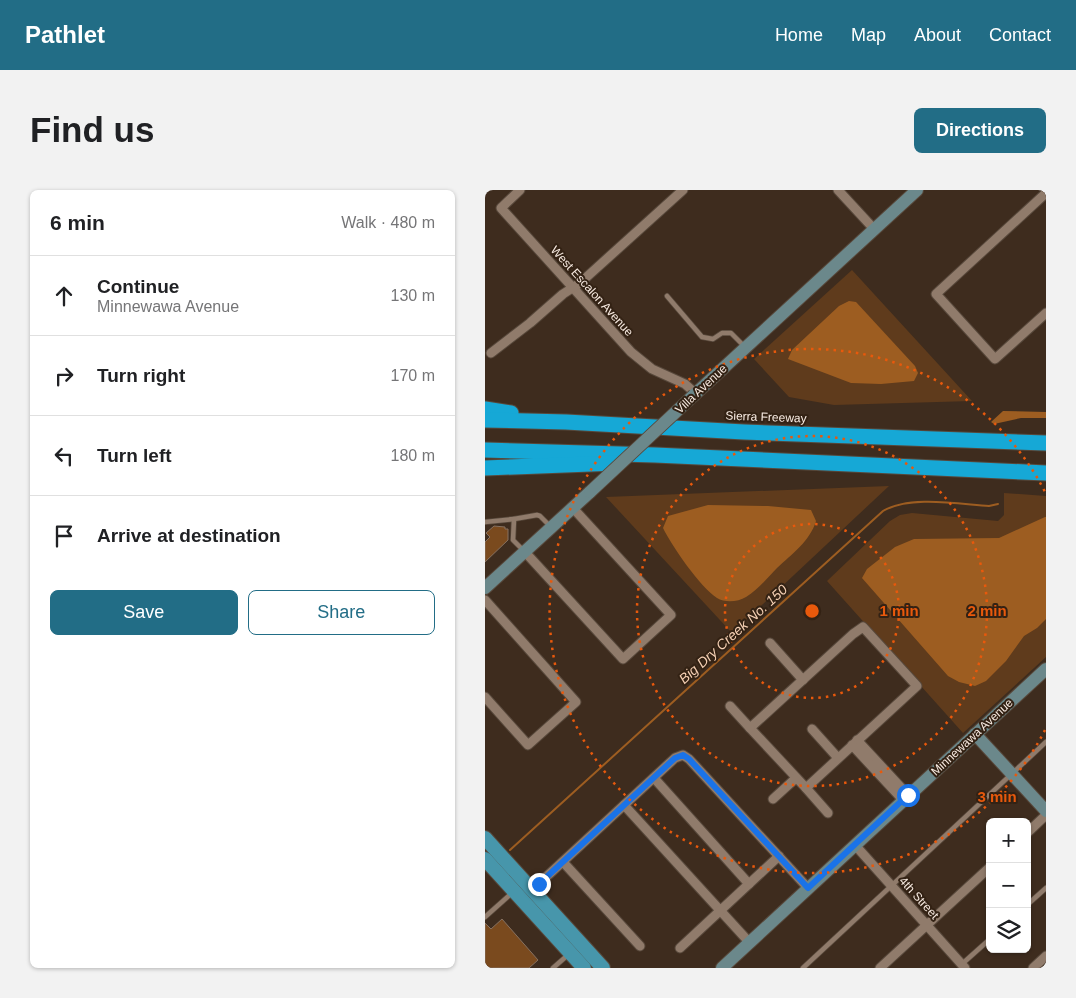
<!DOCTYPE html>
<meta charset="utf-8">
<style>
body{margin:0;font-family:Helvetica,sans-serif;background:#f2f2f2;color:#202124}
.controls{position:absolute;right:15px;bottom:15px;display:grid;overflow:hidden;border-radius:8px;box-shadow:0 1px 4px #0004}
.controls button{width:45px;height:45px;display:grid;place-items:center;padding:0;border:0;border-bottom:1px solid #e0e0e0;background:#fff;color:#202124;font:25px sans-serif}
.stop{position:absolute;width:15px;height:15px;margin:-11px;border:4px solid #1a73e8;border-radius:50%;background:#fff}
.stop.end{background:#1a73e8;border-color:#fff;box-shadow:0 1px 5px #0008}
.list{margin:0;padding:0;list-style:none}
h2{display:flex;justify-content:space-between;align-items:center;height:65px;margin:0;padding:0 20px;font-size:21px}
h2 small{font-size:16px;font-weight:400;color:#757577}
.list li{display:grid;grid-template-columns:32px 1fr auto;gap:15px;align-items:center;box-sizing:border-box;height:80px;padding:0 20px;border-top:1px solid #e0e0e0}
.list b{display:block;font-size:19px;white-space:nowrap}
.list p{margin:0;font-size:16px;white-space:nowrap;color:#757577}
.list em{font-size:16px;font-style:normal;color:#757577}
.actions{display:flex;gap:10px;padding:15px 20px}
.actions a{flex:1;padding:11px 0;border:1px solid #226d86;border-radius:8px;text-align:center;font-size:18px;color:#226d86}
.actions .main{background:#226d86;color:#fff}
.icon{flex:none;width:28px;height:28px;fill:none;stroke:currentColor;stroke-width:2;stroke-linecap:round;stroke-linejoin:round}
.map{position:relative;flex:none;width:561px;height:778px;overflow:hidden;border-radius:8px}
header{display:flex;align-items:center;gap:30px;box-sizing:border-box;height:70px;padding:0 25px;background:#226d86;color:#fff}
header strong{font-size:24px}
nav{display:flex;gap:28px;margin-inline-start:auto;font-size:18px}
.intro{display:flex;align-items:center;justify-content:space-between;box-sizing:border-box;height:120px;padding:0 30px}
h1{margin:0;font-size:35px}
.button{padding:12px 22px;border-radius:8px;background:#226d86;color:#fff;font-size:18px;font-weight:700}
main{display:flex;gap:30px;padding:0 30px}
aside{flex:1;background:#fff;border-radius:8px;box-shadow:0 1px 4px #0004}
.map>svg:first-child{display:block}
</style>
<header>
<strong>Pathlet</strong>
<nav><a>Home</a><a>Map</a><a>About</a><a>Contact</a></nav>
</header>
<div class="intro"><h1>Find us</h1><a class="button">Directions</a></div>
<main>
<aside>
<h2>6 min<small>Walk · 480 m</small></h2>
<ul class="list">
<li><svg class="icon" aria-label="ahead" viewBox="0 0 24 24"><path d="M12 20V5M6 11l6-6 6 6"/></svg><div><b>Continue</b><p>Minnewawa Avenue</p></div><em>130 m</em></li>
<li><svg class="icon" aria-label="right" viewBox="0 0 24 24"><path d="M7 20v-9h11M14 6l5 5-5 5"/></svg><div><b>Turn right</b></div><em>170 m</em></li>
<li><svg class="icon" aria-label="left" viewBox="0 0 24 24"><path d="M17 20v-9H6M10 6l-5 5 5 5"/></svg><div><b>Turn left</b></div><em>180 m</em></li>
<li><svg class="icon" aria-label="arrive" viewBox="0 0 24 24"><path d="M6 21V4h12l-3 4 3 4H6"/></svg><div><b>Arrive at destination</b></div></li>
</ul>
<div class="actions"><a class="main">Save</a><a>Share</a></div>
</aside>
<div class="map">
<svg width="561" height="778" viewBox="0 0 561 778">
<rect width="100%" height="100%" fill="#3e2c1e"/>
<g fill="#5f3b1c">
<path d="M 367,80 L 487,211 L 349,215 L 304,207 L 269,169 Z"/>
<path d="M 404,296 L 247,443 L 121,307 Z"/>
<path d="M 519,303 L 561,306 L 561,467 L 478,543 L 342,391 L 405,331 L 415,325 L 427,323 L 513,331 L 519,325 Z"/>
</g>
<g fill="#9d5d21">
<path d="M 364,111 L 371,112 L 430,176 L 433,183 L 429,191 L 396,194 L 366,193 L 303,169 L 307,160 L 354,116 Z"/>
<path d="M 518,221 L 561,222 L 561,228 L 536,228 L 509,234 L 506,232 Z"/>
<path d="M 223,315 L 283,316 L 326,320 L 331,331 C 325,351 307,364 292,378 C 283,387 273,400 261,407 C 253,412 240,413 232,408 C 215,397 187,356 178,338 L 183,326 Z"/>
<path d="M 560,327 L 561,327 L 561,429 L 552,438 L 539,446 L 521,471 L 501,491 L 490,496 L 474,492 L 463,486 L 377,388 L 382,379 L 410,357 L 429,349 L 514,348 Z"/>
</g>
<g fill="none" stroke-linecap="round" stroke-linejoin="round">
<path stroke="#9d5d21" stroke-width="2" d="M 25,660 L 398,321 C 425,305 474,314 504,316 L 513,314"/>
</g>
<g fill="#7a4a1e" stroke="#867161">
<path d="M 9,336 L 20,337 L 20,339 L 23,339 L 23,350 L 0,372 L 0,352 L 5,347 L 1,343 Z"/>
<path d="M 17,729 L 53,770 L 44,778 L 0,778 L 0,733 L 6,739 Z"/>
</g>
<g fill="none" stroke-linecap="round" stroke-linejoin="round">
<g stroke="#57483b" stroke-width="6">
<g id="lane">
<path d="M 182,106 L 217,147 L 228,149 L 237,143 L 246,143 L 260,157"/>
<path d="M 0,332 L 29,329"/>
<path d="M 39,361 L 28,350 L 29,329 L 52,325 L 55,326 L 65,336"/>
<path d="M 542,715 L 561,698"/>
<path d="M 0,727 L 28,702"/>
<path d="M 477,774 L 505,749"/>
<path d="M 68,778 L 84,764"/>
<path d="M 318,778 L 561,552"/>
</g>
</g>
<g stroke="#57483b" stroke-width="11">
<g id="street">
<path d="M 35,0 L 16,18 L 146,162 L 167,179 L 200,194 L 211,204"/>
<path d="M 353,0 L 389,39"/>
<path d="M 561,3 L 451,104 L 510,169 L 561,123"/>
<path d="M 6,163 L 45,133 L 78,104 L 95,93 L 198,0"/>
<path d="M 40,362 L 138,469 L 186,425 L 87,317"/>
<path d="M 0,410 L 91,512 L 43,555 L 0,507"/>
<path d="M 378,437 L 432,496 L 321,598 L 265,538 L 368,444 Z"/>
<path d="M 285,453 L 318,490"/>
<path d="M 245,516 L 265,538"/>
<path d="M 327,539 L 353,568"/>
<path d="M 372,550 L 423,605"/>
<path d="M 367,555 L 418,610"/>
<path d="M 169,588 L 264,694"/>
<path d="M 321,598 L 343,623"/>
<path d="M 288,609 L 311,588"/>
<path d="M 139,615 L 264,752"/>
<path d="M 542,643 L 561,625"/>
<path d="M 370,655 L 480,778"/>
<path d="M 78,672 L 155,756"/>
<path d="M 47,700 L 190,568 L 198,565 L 204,569 L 323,698"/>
<path d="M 195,758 L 294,666"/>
<path d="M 395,778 L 505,677"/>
<path d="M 548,778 L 561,766"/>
</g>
</g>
<g stroke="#57483b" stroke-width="14">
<g id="secondary">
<path d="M 209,205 L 432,0"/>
<path d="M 0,398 L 105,302"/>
<path d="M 490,544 L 561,621"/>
<path d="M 237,778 L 561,479"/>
</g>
</g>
<g stroke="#57483b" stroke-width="16">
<g id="primary">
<path d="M 0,648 L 118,778"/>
<path d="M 0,669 L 99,778"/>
</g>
</g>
<g stroke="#57483b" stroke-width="17">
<g id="highway">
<path d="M 0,219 L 26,223"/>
<path d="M 0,230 L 81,232 L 259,242 L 561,253"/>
<path d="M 0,260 L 170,265 L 561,283"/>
<path d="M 0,278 L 131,273"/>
</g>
</g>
<use href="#lane" stroke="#907b6b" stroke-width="4.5"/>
<use href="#street" stroke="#907b6b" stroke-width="9"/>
<use href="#secondary" stroke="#6b888b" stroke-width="12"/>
<use href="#primary" stroke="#4796ab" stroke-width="14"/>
<use href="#highway" stroke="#16a8d6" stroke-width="15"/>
<g stroke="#57483b" stroke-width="14" stroke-linecap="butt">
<path id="secondary-bridge" d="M 105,302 L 209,205"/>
</g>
<use href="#secondary-bridge" stroke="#6b888b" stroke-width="12"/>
</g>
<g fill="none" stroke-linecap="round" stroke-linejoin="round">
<path stroke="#1a73e8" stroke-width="6" d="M 54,694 L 190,568 L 198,565 L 204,569 L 323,698 L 423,605"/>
</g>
<g fill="none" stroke="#e8590c" stroke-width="2.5" stroke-dasharray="2.5 5">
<circle cx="327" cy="421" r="87"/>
<circle cx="327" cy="421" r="175"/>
<path d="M560 540A262 262 0 1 1 560 302"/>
</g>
<g text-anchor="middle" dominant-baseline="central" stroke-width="4" stroke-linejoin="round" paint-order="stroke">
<g font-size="12" fill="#f9ece3" stroke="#332214">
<text transform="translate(107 101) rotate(48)">West Escalon Avenue</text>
<text transform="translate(216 199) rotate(-43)">Villa Avenue</text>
<text transform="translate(281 227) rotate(2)">Sierra Freeway</text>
<text transform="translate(487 547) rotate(-43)">Minnewawa Avenue</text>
<text transform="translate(434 708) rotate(48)">4th Street</text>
</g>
<g font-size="14" font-style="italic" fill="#f5d0b4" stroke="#332214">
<text transform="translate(248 444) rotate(-42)">Big Dry Creek No. 150</text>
</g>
</g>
<circle cx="327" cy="421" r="8" fill="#e8590c" stroke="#332214" stroke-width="2.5"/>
<g font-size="15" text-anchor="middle" font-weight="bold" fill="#e8590c" stroke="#332214" stroke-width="4" stroke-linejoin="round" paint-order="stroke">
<text x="414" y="426">1 min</text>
<text x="502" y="426">2 min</text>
<text x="512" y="612">3 min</text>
</g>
</svg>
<div class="controls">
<button>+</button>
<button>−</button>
<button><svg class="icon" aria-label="layers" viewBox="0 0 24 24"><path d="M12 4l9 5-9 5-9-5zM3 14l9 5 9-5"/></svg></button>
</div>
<div class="stop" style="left:423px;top:605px"></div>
<div class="stop end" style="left:54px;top:694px"></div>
</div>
</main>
